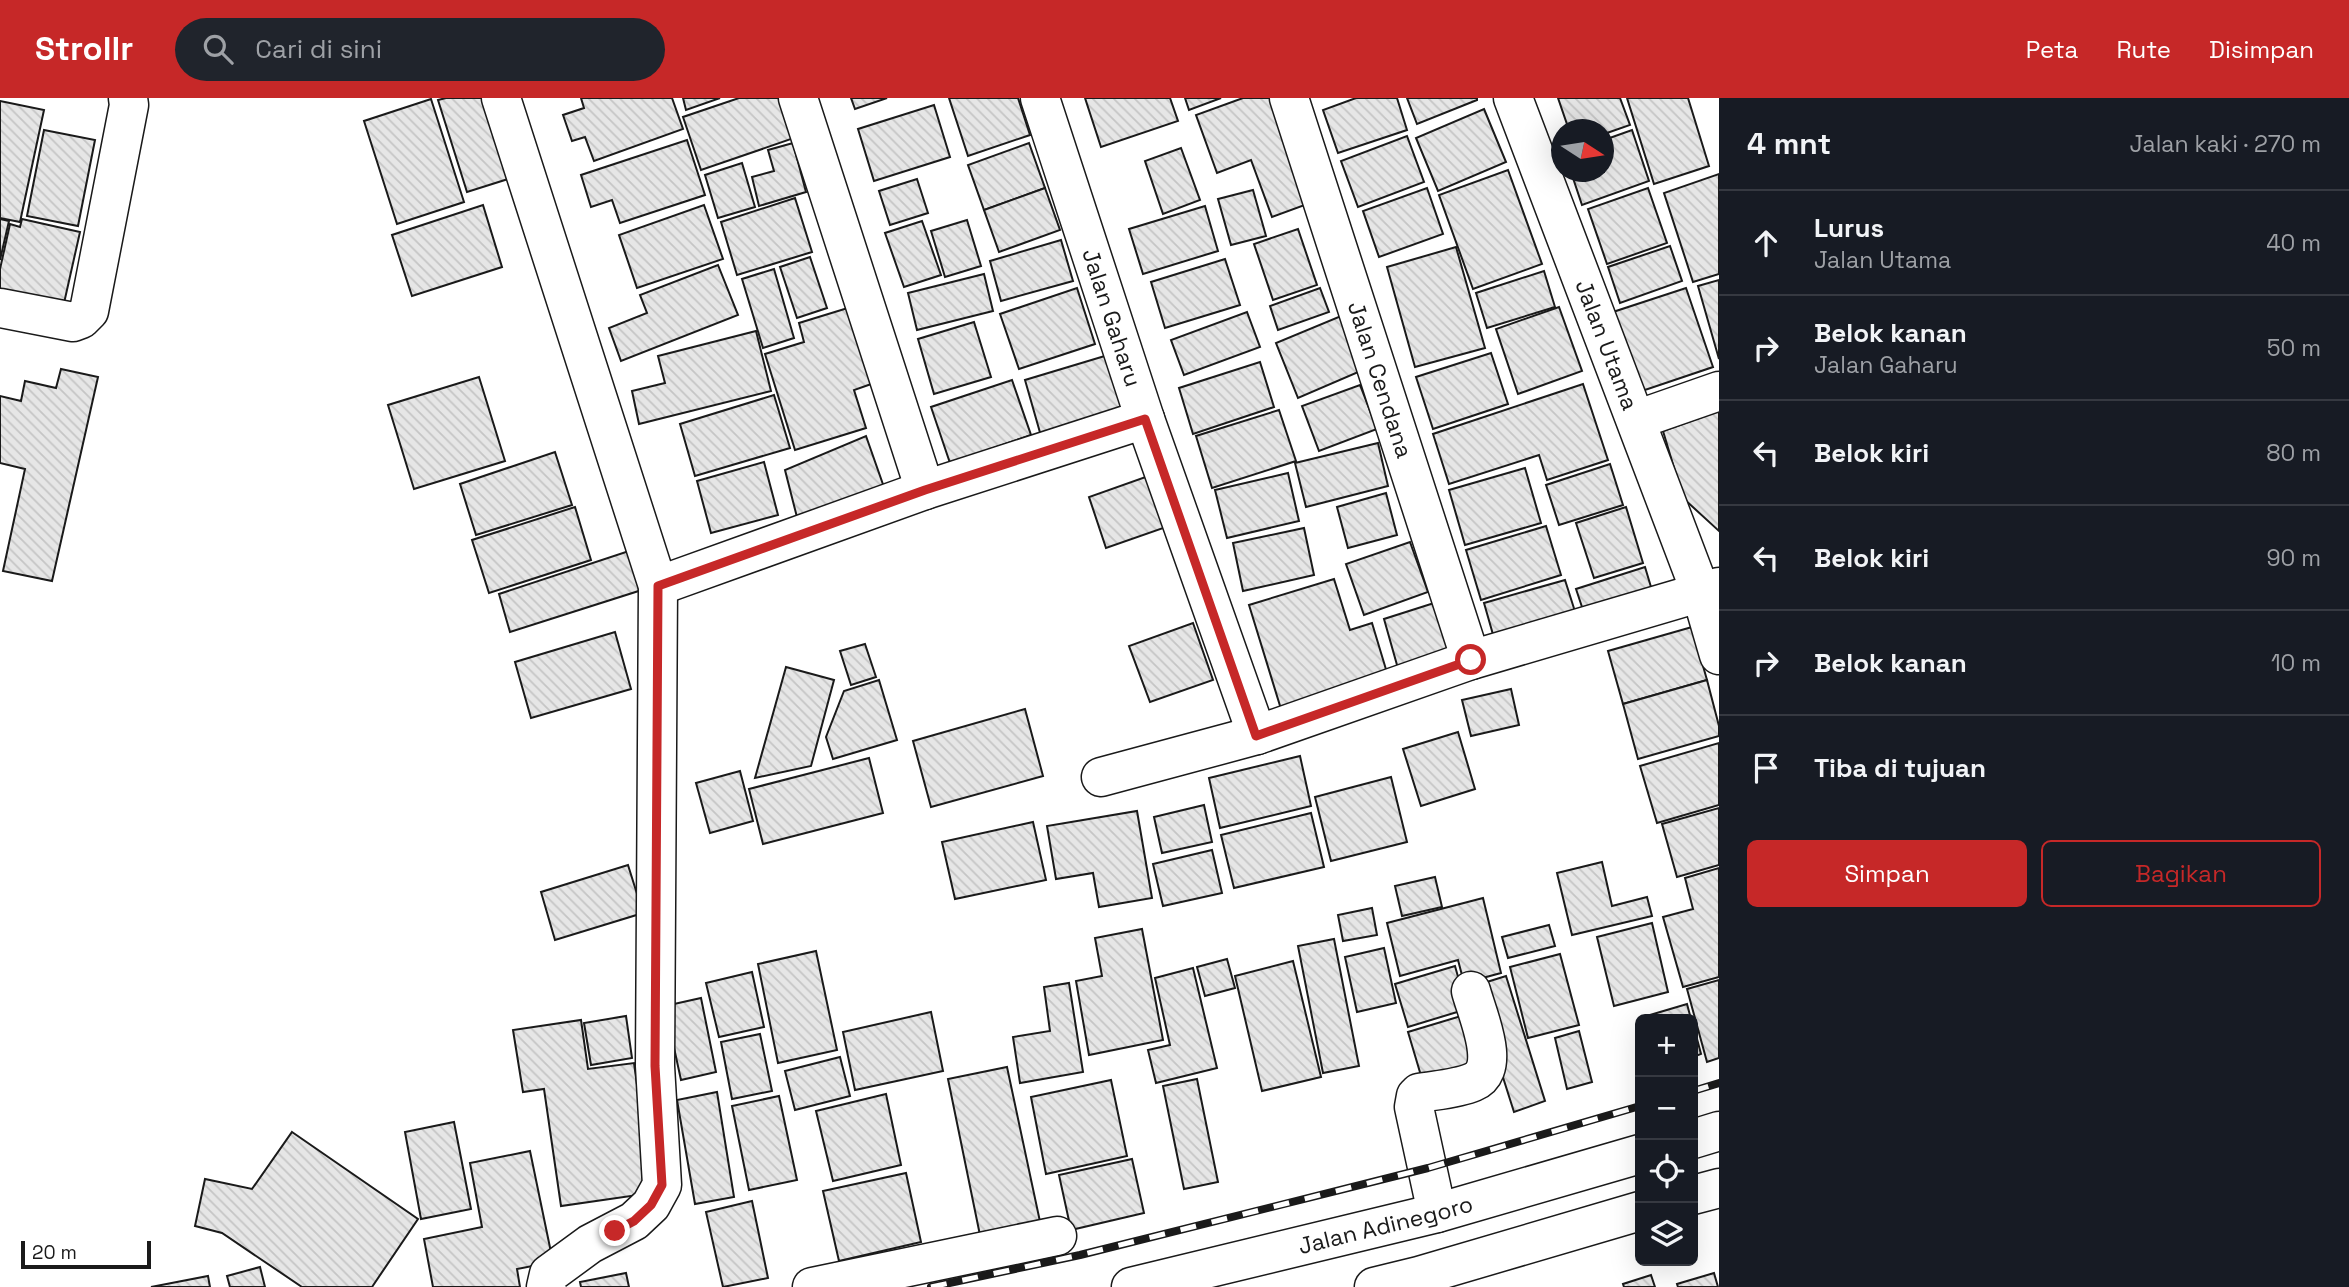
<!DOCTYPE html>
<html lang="id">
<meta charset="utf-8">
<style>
body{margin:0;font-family:"Space Grotesk",sans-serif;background:#20242c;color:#f1f3f6}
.controls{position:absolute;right:21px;bottom:21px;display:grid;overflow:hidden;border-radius:10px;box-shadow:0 7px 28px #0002}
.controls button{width:63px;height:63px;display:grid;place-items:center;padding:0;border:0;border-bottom:2px solid #363941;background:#171b24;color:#f1f3f6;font:35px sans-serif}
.compass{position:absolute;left:1551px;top:21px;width:63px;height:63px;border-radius:50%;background:#171b24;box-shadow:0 7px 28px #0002;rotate:102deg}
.scale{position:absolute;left:21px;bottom:18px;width:130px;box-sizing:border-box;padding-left:7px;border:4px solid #1a1a1a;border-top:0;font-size:19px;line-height:24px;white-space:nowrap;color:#1a1a1a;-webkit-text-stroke:5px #fff;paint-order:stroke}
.stop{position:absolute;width:21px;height:21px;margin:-16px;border:5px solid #c62828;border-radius:50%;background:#fff}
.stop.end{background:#c62828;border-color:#fff;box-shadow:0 2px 7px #0008}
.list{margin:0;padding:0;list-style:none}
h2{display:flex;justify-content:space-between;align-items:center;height:91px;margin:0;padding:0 28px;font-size:30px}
h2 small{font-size:23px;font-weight:400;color:#9ea1a6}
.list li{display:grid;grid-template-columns:46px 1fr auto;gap:21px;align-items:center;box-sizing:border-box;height:105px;padding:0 28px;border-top:2px solid #363941}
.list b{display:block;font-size:26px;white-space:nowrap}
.list p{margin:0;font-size:23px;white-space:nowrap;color:#9ea1a6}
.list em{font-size:23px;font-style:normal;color:#9ea1a6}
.actions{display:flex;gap:14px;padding:21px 28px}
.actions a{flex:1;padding:16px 0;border:2px solid #c62828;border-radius:10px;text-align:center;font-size:24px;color:#c62828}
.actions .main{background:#c62828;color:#fff}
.icon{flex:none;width:38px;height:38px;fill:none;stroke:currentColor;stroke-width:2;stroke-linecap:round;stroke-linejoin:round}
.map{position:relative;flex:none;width:1719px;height:1189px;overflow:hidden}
header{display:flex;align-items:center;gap:42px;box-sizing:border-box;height:98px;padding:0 35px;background:#c62828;color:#fff}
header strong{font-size:33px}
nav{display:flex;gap:38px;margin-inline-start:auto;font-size:24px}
.search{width:490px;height:63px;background:#20242c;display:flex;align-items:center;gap:18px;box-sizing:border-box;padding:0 24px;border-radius:38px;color:#9ea1a6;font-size:26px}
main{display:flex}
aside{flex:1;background:#171b24}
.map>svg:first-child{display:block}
</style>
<header>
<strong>Strollr</strong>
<div class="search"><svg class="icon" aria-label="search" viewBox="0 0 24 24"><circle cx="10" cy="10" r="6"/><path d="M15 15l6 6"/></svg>Cari di sini</div>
<nav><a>Peta</a><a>Rute</a><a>Disimpan</a></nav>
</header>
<main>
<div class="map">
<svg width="1719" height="1189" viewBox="0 0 1719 1189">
<defs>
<pattern id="building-back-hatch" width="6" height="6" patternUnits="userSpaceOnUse" patternTransform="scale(1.75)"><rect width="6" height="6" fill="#e6e6e6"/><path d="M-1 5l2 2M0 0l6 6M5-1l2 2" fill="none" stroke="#c5c5c5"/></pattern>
</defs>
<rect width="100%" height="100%" fill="#fff"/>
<g fill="url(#building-back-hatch)" stroke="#1a1a1a" stroke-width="2">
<path d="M 446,0 L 483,0 L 508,81 L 467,94 L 438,2 Z"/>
<path d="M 581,0 L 672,0 L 683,31 L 594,63 L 585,39 L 572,43 L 563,17 L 584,10 Z"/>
<path d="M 683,0 L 720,0 L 686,12 Z"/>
<path d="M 739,0 L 780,0 L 794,40 L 701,72 L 683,19 Z"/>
<path d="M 851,0 L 887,0 L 855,11 Z"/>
<path d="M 949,0 L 1018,0 L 1030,37 L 968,58 Z"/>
<path d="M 1085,0 L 1170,0 L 1178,23 L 1101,49 Z"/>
<path d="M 1185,0 L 1221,0 L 1189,12 Z"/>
<path d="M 1243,0 L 1275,0 L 1313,104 L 1272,119 L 1251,62 L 1217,75 L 1196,17 Z"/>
<path d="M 1356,0 L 1397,0 L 1407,32 L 1338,55 L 1323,12 Z"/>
<path d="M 1407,0 L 1477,0 L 1477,2 L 1417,26 Z"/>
<path d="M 1558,0 L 1620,0 L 1630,27 L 1604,36 L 1604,32 L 1569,32 Z"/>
<path d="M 1627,0 L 1688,0 L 1709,68 L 1654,86 Z"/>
<path d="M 431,1 L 464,104 L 397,126 L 364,23 Z"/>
<path d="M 0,3 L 44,12 L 20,124 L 0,120 Z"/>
<path d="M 934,7 L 950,59 L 874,83 L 858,31 Z"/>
<path d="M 1484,11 L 1506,64 L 1438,93 L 1416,40 Z"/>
<path d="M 44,32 L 95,42 L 78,128 L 27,118 Z"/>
<path d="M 1632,32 L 1649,83 L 1582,107 L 1571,74 L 1604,74 L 1604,42 Z"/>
<path d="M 1407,38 L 1424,84 L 1358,109 L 1341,63 Z"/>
<path d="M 687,42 L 705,97 L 620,125 L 612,102 L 591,109 L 581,77 Z"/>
<path d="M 793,45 L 806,94 L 759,108 L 752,79 L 774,73 L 768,52 Z"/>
<path d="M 1029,45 L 1045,90 L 984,112 L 968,67 Z"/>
<path d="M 1181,50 L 1200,102 L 1163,116 L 1145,63 Z"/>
<path d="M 742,65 L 755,109 L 718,120 L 705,77 Z"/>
<path d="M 1508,72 L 1542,166 L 1473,191 L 1439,97 Z"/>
<path d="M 1719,76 L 1719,176 L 1693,184 L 1664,95 Z"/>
<path d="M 917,81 L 928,115 L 890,127 L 879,93 Z"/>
<path d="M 1045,90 L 1060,132 L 999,154 L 984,112 Z"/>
<path d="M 1427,90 L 1443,136 L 1379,159 L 1363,113 Z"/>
<path d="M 1648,90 L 1667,145 L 1607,166 L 1588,111 Z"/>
<path d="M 1253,92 L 1266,138 L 1231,147 L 1218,101 Z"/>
<path d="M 795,100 L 812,154 L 737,177 L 721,124 Z"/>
<path d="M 483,107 L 502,169 L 412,198 L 392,137 Z"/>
<path d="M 704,107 L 723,161 L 637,190 L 619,137 Z"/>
<path d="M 1205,108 L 1218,153 L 1143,176 L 1129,131 Z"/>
<path d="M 0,121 L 9,123 L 0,162 Z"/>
<path d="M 22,121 L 80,134 L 62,214 L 0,201 L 0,171 L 10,126 L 20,129 Z"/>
<path d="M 967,122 L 981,168 L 945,179 L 931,133 Z"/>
<path d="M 922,123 L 941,177 L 904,189 L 885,135 Z"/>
<path d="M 1298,131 L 1317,187 L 1273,202 L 1254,146 Z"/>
<path d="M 1061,142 L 1073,183 L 1001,203 L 990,163 Z"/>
<path d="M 1670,148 L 1682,183 L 1620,205 L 1608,169 Z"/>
<path d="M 1456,149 L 1485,250 L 1415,269 L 1387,169 Z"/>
<path d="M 810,159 L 827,210 L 797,220 L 780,169 Z"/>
<path d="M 1225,161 L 1240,207 L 1165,230 L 1151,184 Z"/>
<path d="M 718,167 L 738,217 L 621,263 L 609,230 L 647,215 L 640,197 Z"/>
<path d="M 774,171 L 794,240 L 763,250 L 742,181 Z"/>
<path d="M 1544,173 L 1555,209 L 1487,230 L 1476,195 Z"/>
<path d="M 984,176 L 993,213 L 917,232 L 908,195 Z"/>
<path d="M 1719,182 L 1719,261 L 1698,188 Z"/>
<path d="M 1077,190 L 1095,246 L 1019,271 L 1000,216 Z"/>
<path d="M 1320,190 L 1329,214 L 1278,232 L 1270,208 Z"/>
<path d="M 1686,190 L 1713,269 L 1639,294 L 1613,214 Z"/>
<path d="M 851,209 L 874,285 L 854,292 L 866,330 L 795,352 L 765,256 L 804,244 L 799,225 Z"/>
<path d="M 1559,209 L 1582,273 L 1518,296 L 1496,231 Z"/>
<path d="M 1247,214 L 1260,249 L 1184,277 L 1171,242 Z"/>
<path d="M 1341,218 L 1363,272 L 1298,300 L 1276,245 Z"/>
<path d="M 974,224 L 991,279 L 934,296 L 918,241 Z"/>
<path d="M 756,233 L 771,293 L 639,326 L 632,293 L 665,285 L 658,258 Z"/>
<path d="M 1491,255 L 1508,306 L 1433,331 L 1416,279 Z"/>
<path d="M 1108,257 L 1125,313 L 1041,338 L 1025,282 Z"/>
<path d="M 1260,264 L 1274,309 L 1193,336 L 1179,290 Z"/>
<path d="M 61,271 L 98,279 L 52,483 L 3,473 L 25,371 L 0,365 L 0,298 L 21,303 L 25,283 L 56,290 Z"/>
<path d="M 479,279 L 505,363 L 414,391 L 388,307 Z"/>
<path d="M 1012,282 L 1031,337 L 950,365 L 931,309 Z"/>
<path d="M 1583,286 L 1608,362 L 1547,382 L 1539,357 L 1449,386 L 1433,336 Z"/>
<path d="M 1360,287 L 1377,331 L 1319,353 L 1302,308 Z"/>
<path d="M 774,297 L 790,350 L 695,378 L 680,326 Z"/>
<path d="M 1279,312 L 1296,363 L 1212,390 L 1196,338 Z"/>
<path d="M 1719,313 L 1719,433 L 1683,400 L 1663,333 Z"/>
<path d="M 866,338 L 886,395 L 800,431 L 785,372 Z"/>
<path d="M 1378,345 L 1388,388 L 1306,409 L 1295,365 Z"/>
<path d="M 555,354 L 572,407 L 476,437 L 460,386 Z"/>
<path d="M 764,364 L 778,417 L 711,435 L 697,383 Z"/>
<path d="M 1610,366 L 1623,407 L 1559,427 L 1546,387 Z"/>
<path d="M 1525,370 L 1541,425 L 1465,447 L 1449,392 Z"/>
<path d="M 1288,375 L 1299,423 L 1227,440 L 1215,392 Z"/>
<path d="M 1154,376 L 1172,427 L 1106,450 L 1089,399 Z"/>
<path d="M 1386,395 L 1397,437 L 1348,450 L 1337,409 Z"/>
<path d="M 575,409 L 591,462 L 489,495 L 472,442 Z"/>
<path d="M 1626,409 L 1643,465 L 1594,480 L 1576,425 Z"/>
<path d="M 1546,428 L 1561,477 L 1481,502 L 1466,452 Z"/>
<path d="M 1304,430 L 1314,477 L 1243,493 L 1233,445 Z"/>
<path d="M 1410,444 L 1428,494 L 1364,517 L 1346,466 Z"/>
<path d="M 635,451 L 648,490 L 510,534 L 499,496 Z"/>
<path d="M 1645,469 L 1654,499 L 1586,521 L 1576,491 Z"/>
<path d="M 1334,481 L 1350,532 L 1372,525 L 1388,578 L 1281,611 L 1249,507 Z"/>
<path d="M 1565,482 L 1578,523 L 1496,547 L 1484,505 Z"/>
<path d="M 1434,505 L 1450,558 L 1399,574 L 1384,521 Z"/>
<path d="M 1193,525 L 1213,582 L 1150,604 L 1129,548 Z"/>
<path d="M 1692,529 L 1707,582 L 1623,606 L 1608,553 Z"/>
<path d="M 615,534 L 631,591 L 531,620 L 515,564 Z"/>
<path d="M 865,546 L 876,579 L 851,587 L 840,553 Z"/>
<path d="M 786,569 L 834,582 L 811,668 L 755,680 Z"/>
<path d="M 879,582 L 897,642 L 833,661 L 826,639 L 844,593 Z"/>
<path d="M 1707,582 L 1719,628 L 1719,638 L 1638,661 L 1623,606 Z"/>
<path d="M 1511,591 L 1519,627 L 1471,638 L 1462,602 Z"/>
<path d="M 1025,611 L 1043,678 L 931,709 L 913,643 Z"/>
<path d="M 1458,634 L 1475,691 L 1421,708 L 1403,651 Z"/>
<path d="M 1719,645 L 1719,707 L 1657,725 L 1640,668 Z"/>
<path d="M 1300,658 L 1311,708 L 1220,730 L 1209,680 Z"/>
<path d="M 869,660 L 883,715 L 763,746 L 749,691 Z"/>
<path d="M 740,673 L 753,723 L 710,735 L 696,685 Z"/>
<path d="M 1391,679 L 1407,744 L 1331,763 L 1315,699 Z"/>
<path d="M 1204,707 L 1212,744 L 1162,755 L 1154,719 Z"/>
<path d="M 1719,710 L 1719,767 L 1677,779 L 1662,726 Z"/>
<path d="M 1137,713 L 1152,800 L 1099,809 L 1093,775 L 1056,781 L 1047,728 Z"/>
<path d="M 1311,715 L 1324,769 L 1234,790 L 1221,737 Z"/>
<path d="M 1033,724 L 1046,782 L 955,801 L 942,744 Z"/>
<path d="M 1212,752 L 1222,795 L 1163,808 L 1153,766 Z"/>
<path d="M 1602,764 L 1612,808 L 1647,799 L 1652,818 L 1572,837 L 1557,775 Z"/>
<path d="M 628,767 L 643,815 L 555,842 L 541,794 Z"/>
<path d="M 1719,770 L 1719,879 L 1683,889 L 1663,819 L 1693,811 L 1685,780 Z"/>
<path d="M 1435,779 L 1442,809 L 1402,818 L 1395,788 Z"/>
<path d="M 1483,800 L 1501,875 L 1464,885 L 1458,862 L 1400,878 L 1387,825 Z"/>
<path d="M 1372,810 L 1377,837 L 1343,843 L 1338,817 Z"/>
<path d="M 1652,825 L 1668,894 L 1614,908 L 1597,839 Z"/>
<path d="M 1549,827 L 1555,848 L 1508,860 L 1502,839 Z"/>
<path d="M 1142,831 L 1163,942 L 1089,957 L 1076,883 L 1102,878 L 1095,840 Z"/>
<path d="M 1334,841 L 1359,968 L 1323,975 L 1298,848 Z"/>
<path d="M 1384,850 L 1396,905 L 1357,914 L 1345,859 Z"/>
<path d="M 816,853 L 837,952 L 778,965 L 758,866 Z"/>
<path d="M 1560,856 L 1579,927 L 1528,940 L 1510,869 Z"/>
<path d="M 1227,861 L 1235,890 L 1205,898 L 1197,869 Z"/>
<path d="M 1293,863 L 1321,979 L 1262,993 L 1235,878 Z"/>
<path d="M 1455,868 L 1467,911 L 1408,929 L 1395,886 Z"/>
<path d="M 1193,870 L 1217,970 L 1156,985 L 1148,952 L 1170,947 L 1155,880 Z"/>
<path d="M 752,874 L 764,929 L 719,939 L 706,885 Z"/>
<path d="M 1506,878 L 1545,1003 L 1514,1014 L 1474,888 Z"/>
<path d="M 1719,882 L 1719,960 L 1707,964 L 1687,891 Z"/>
<path d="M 1069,885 L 1083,974 L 1020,985 L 1013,939 L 1050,933 L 1044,889 Z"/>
<path d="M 701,900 L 716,974 L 681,982 L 665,908 Z"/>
<path d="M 1687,906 L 1691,921 L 1651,921 L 1650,917 Z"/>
<path d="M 931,914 L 943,973 L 855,992 L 843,934 Z"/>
<path d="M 1471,915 L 1484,962 L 1422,981 L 1408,934 Z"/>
<path d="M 626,918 L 632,960 L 591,967 L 584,925 Z"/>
<path d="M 581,922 L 588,971 L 634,965 L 652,1095 L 561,1108 L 544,991 L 523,994 L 513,932 Z"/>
<path d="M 1693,926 L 1701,956 L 1693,959 Z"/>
<path d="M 1579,933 L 1592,984 L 1567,991 L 1555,940 Z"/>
<path d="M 760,936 L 772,993 L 732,1001 L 721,944 Z"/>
<path d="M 840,959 L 850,998 L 795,1012 L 785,973 Z"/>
<path d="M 1007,969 L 1042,1133 L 982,1147 L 948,981 Z"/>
<path d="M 1197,981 L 1218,1084 L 1184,1091 L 1163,988 Z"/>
<path d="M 1111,982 L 1127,1058 L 1046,1076 L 1031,999 Z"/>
<path d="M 717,994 L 734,1099 L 695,1106 L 677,1002 Z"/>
<path d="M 886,996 L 901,1067 L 833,1083 L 816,1013 Z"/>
<path d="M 779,998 L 797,1082 L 749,1092 L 732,1008 Z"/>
<path d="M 454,1024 L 471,1111 L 421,1121 L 405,1034 Z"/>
<path d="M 292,1034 L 418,1121 L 372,1189 L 302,1189 L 222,1135 L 195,1128 L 205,1081 L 252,1091 Z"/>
<path d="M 530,1053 L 553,1164 L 517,1171 L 520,1189 L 433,1189 L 424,1141 L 482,1129 L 470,1065 Z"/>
<path d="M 1132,1061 L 1144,1115 L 1071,1132 L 1059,1077 Z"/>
<path d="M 906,1075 L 921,1144 L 839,1163 L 823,1093 Z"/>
<path d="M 752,1103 L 768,1180 L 723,1189 L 706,1114 Z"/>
<path d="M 260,1169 L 265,1189 L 230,1189 L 227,1178 Z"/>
<path d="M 626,1175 L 629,1189 L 581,1189 L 580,1184 Z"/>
<path d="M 1714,1175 L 1718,1189 L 1678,1189 L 1677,1186 Z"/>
<path d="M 1651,1177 L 1655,1189 L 1624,1189 L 1623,1186 Z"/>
<path d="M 208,1178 L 210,1189 L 151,1189 Z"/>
</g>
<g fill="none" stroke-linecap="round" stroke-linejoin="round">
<g stroke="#1a1a1a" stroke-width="41">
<g id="minor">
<path d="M 501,0 L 658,488 L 655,968 L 662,1087 L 651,1107 L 634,1123 L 590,1146 L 549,1176 L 546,1189"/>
<path d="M 798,0 L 925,392"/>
<path id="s1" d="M 1040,0 L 1145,321 L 1257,637"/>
<path id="s2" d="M 1289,0 L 1471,562"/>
<path id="s3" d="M 1513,0 L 1701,495 L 1719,557"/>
<path d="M 0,210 L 73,224 L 81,221 L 89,213 L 129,7 L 128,0"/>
<path d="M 1636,322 L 1719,293"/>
<path d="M 658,488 L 925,392 L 1145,321"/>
<path d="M 1101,679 L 1257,637 L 1471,562 L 1719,489"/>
<path d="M 1437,1115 L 1414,1009 L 1416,998 L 1419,995 C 1436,992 1457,991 1473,984 C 1503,972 1477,916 1471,893"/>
<path d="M 812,1189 L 1057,1138"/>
</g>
</g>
<g stroke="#1a1a1a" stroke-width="41">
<g id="trunk">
<path d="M 1693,1041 L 1719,1033"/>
<path d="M 1693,1097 L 1719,1090"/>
<path id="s4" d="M 1131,1189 L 1437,1115 L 1640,1056"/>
<path d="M 1374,1189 L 1419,1178 L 1640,1113"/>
</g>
</g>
<use href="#minor" stroke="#fff" stroke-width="38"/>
<use href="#trunk" stroke="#fff" stroke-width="38"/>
<g stroke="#1a1a1a" stroke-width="8">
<g id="rail">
<path d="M 1693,993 L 1719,985"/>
<path d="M 931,1189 L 1080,1157 L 1428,1070 L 1640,1008"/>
</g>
</g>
<use href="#rail" stroke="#fff" stroke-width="5" stroke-dasharray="16" stroke-linecap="butt"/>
</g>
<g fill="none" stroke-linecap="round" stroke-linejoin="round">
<path stroke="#c62828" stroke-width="9" d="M 615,1133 L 634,1123 L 651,1107 L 662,1087 L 655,968 L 658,488 L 925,392 L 1145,321 L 1256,638 L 1471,562"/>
</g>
<g text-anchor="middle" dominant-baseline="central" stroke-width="5" stroke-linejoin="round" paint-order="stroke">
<g font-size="23" fill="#1a1a1a" stroke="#fff">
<text stroke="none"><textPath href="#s1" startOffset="231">Jalan Gaharu</textPath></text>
<text stroke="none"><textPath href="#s3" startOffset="264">Jalan Utama</textPath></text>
<text stroke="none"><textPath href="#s2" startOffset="296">Jalan Cendana</textPath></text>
<text stroke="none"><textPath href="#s4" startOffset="262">Jalan Adinegoro</textPath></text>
</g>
</g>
</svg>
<div class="controls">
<button>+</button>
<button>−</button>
<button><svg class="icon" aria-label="locate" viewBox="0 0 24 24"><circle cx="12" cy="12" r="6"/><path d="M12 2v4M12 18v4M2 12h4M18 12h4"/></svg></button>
<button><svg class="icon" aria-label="layers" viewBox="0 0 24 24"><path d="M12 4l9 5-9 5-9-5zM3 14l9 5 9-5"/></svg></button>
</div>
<svg class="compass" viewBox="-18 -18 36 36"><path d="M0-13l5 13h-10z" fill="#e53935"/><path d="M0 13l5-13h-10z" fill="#9ea1a6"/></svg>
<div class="scale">20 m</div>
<div class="stop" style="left:1471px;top:562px"></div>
<div class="stop end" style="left:615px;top:1133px"></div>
</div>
<aside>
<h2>4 mnt<small>Jalan kaki · 270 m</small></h2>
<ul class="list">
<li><svg class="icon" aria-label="ahead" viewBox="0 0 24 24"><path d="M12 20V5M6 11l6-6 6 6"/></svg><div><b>Lurus</b><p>Jalan Utama</p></div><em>40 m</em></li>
<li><svg class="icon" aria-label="right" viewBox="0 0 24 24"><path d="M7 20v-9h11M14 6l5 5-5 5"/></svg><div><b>Belok kanan</b><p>Jalan Gaharu</p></div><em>50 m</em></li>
<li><svg class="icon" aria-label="left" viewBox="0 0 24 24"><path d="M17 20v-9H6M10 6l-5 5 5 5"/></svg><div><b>Belok kiri</b></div><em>80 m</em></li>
<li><svg class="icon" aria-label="left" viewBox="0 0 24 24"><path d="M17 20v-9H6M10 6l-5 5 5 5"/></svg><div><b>Belok kiri</b></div><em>90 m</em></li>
<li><svg class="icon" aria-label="right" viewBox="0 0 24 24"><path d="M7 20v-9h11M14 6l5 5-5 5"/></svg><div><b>Belok kanan</b></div><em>10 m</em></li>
<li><svg class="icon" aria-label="arrive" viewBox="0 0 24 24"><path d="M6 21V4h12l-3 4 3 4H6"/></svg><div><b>Tiba di tujuan</b></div></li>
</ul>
<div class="actions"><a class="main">Simpan</a><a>Bagikan</a></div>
</aside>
</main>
